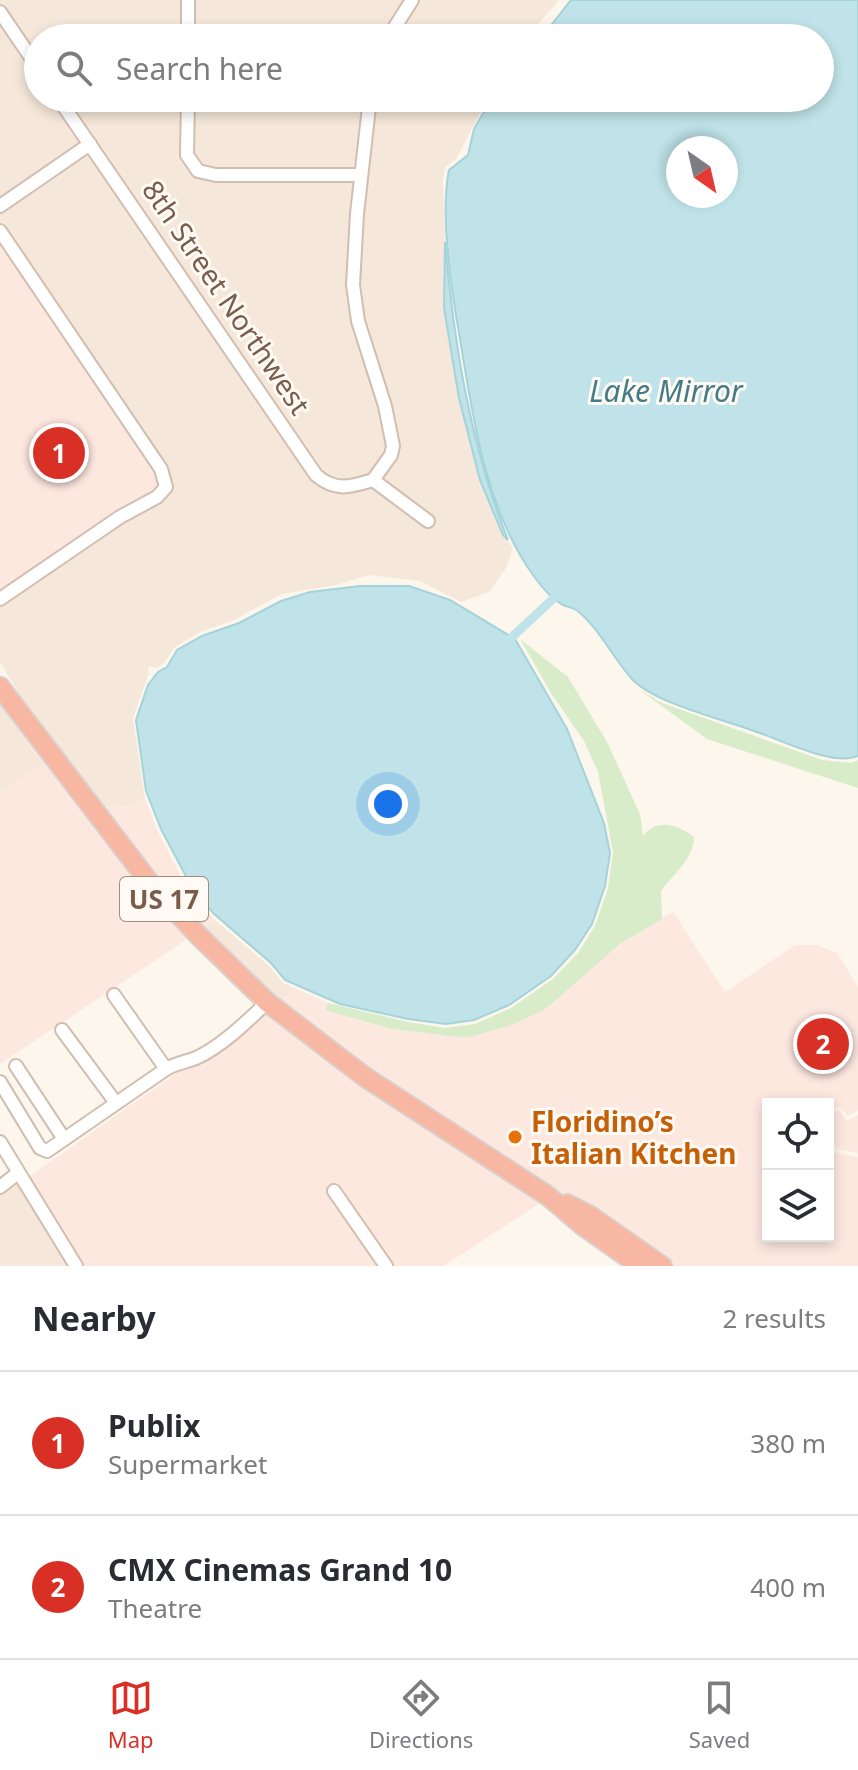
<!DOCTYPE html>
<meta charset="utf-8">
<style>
body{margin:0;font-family:"Noto Sans",sans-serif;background:#f7f7f7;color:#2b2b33}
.controls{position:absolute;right:24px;bottom:24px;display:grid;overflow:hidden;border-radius:0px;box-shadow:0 4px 12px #0003}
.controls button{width:72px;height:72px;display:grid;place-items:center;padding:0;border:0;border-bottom:2px solid #e1e1e2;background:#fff;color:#2b2b33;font:40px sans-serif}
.compass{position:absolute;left:666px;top:136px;width:72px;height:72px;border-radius:50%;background:#fff;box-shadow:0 4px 12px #0003;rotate:146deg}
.you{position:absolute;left:388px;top:804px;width:28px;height:28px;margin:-20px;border:6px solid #fff;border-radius:50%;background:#1a73e8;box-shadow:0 0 0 12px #1a73e833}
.badge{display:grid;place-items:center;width:52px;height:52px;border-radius:50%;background:#d93025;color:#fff;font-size:26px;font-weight:700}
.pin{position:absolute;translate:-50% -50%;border:4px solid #fff;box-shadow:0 2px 8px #0006}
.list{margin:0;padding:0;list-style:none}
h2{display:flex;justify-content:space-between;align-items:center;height:104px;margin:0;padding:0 32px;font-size:34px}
h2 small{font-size:26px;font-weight:400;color:#7c7c81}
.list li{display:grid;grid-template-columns:52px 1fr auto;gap:24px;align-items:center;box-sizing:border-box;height:144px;padding:0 32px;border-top:2px solid #e1e1e2}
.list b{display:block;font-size:30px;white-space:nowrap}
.list p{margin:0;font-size:26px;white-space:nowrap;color:#7c7c81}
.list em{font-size:26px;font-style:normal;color:#7c7c81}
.icon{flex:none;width:44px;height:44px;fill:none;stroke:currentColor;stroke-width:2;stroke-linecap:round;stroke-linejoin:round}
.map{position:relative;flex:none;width:858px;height:1266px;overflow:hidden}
.search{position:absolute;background:#fff;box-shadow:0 4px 12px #0003;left:24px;right:24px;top:24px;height:88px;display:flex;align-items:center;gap:20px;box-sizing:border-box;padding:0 28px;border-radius:44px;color:#7c7c81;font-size:30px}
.sheet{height:392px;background:#fff}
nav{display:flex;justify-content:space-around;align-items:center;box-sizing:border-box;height:112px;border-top:2px solid #e1e1e2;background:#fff;font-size:22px;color:#7c7c81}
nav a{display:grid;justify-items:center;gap:4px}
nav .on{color:#d93025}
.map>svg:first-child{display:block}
</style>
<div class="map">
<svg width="858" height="1266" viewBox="0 0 858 1266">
<rect width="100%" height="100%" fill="#fdf6ec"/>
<g fill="#f5e8da">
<path d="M 0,0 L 183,0 L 184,38 L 38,38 L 38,60 L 0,5 Z"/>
<path d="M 192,0 L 407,0 L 384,35 L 193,27 Z"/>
<path d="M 418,0 L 559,0 L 526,38 L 394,38 Z"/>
<path d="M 0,20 L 38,76 L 38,98 L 53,98 L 84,143 L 0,200 Z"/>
<path d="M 63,98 L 183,98 L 183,156 L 195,175 L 356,180 L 349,277 L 380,407 L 388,451 L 370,476 L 346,484 L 323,476 Z"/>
<path d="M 192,98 L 365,98 L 357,170 L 216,170 L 200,167 L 193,159 Z"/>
<path d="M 374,98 L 488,98 L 456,159 L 445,167 L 443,180 L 445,242 L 444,309 L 459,398 L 480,480 L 503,535 L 513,548 L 506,568 L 489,592 L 461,602 L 420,581 L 368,575 L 336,585 L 282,594 L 232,621 L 200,632 L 175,647 L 163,664 L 156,668 L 149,666 L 147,679 L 133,718 L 145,798 L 134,806 L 110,807 L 97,805 L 54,752 L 0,662 L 0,604 L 137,513 L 160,501 L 175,488 L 164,467 L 0,223 L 0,212 L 89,151 L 332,490 L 348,493 L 373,486 L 430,527 L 434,520 L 380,480 L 395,458 L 363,320 L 358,278 Z"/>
<path d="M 0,704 L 43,764 L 0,793 Z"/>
<path d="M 216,921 L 269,966 L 283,983 L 297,989 L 275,1004 L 200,931 Z"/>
<path d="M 17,1180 L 42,1223 L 69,1266 L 0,1266 L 0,1192 Z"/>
</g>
<g fill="#fde8e0">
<path d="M 0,239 L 157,471 L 161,486 L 159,490 L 0,593 Z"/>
<path d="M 0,694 L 192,936 L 0,1064 L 0,793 L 42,764 L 0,704 Z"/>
<path d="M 145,798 L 157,830 L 186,886 L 216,921 L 200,931 L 97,805 L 110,807 L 134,806 Z"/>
<path d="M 673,912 L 725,992 L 795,945 L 817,945 L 837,953 L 858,987 L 858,1110 L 848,1116 L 839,1106 L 828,1112 L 828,1104 L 768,1104 L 768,1236 L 828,1236 L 829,1139 L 833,1152 L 858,1157 L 858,1266 L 668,1266 L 441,1122 L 275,1004 L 297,989 L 328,1003 L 326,1010 L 392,1029 L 466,1038 L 547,1008 L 620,944 Z"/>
<path d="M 268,1009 L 543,1201 L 444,1266 L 391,1266 L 334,1185 L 328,1190 L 381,1266 L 81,1266 L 27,1178 Z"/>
<path d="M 839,1110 L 847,1121 L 858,1115 L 858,1153 L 835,1148 L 836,1143 L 828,1135 L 828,1117 Z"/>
</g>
<g fill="#d8ecc9">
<path d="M 520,639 L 568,677 L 607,742 L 640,814 L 643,836 C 657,818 677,824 694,837 C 694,858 673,875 661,891 L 662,919 L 620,944 L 547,1008 L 512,1025 L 466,1038 L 392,1029 L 325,1010 L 328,1003 L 408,1022 L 445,1028 L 475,1024 L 511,1008 L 553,979 L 578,953 L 595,926 L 608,888 L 613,852 L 598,772 L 584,741 L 551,693 Z"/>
<path d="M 637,688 L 662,703 L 822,760 L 851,763 L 858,760 L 858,788 L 707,739 Z"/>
</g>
<g fill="#bfe3e8" stroke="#a5d3da" stroke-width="2" fill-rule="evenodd">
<path d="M 571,0 L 858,0 L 858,756 C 833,767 780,739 754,731 C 722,719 654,703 632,679 C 613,658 600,630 579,612 C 575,608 568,607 563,605 C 552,599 540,585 533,575 C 485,508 473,418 460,339 C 452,294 440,213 449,170 L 468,155 L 474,129 L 492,98 L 820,98 L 820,38 L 541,38 ZM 678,148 L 726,148 L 726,196 L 678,196 Z"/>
<path d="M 445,242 C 454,344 470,444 508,540 L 503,535 L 480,480 L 459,398 L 444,308 Z"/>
<path d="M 360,586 L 409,586 L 450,600 L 515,639 L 567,729 L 604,823 L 610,853 L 605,886 L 592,924 L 575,950 L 551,976 L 509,1005 L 474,1020 L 446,1024 L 408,1019 L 340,1004 L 285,980 L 271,963 L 213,913 L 190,884 L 161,829 L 146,791 L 136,720 L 148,685 L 158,672 L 167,667 L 177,650 L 202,636 L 239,623 L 281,601 L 310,592 Z"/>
</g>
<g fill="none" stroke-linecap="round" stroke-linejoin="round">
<path stroke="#bfe3e8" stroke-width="9" d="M 512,637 L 554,598"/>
<g stroke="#d1beb0" stroke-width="16">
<g id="minor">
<path d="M 188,0 L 188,38"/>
<path d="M 0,12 L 38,68"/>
<path d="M 188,32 L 360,32 L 378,38"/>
<path d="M 388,38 L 412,0"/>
<path d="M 58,98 L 316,475 C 336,492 350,487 373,480"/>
<path d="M 188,98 L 187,155 L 198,171 L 216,175 L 361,175"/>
<path d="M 370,98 L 357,214 L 353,285 L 358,321 L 385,406 L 393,446 L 391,455 L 373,480"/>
<path d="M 0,206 L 90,144"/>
<path d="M 0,231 L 161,469 L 166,487 L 157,497 L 120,517 L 0,599"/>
<path d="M 373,480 L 428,521"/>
<path d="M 114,995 L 166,1069"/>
<path d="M 62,1030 L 116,1103"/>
<path d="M 16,1066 L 64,1139"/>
<path d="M 0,1082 L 40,1148 L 47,1151 L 166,1069 C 176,1063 186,1062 196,1058 C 221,1047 248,1021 267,1002"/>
<path d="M 0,1142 L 76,1266"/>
<path d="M 0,1187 L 18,1173"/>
<path d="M 334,1191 L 386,1266"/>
</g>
</g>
<g stroke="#dad1cd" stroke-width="22">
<g id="highway">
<path d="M 0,687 L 153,887 L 199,936 L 267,1002 L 365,1077 L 548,1196 L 582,1225 L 640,1266"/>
<path d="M 567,1204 L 589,1215 L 662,1266"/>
</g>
</g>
<use href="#minor" stroke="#fff" stroke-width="12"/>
<use href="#highway" stroke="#f7b7a3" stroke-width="18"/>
</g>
<circle fill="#e8710a" stroke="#fffaf3" stroke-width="3" cx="515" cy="1137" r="8"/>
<g text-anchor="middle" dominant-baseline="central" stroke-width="6" stroke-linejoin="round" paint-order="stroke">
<rect fill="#fffaf3" stroke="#a28b7f" stroke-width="2" x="120" y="877" width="88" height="44" rx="6"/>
<g font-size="26" font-weight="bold" fill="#7a5c4d">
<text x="164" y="899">US 17</text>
</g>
<g font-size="28" fill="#7a5c4d" stroke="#fffaf3">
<text transform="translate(227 297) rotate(56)">8th Street Northwest</text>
</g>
<g font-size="28" font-weight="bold" fill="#c56008" stroke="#fffaf3" text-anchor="start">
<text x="531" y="1121">Floridino’s<tspan x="531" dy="32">Italian Kitchen</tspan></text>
</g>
<g font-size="30" font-style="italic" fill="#437c86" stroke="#fffaf3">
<text x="666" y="390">Lake Mirror</text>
</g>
</g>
</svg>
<div class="controls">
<button><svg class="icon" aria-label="locate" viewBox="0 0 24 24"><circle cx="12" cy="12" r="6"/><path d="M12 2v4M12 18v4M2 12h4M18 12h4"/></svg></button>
<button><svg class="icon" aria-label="layers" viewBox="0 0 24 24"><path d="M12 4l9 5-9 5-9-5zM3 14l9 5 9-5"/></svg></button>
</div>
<svg class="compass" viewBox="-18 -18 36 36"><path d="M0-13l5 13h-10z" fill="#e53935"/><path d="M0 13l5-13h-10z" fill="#7c7c81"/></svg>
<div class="you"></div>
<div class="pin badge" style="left:59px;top:453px">1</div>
<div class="pin badge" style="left:823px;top:1044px">2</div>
<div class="search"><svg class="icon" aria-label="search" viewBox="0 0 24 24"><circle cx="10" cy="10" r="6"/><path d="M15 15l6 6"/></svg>Search here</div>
</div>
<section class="sheet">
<h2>Nearby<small>2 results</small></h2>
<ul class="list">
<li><span class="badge">1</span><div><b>Publix</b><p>Supermarket</p></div><em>380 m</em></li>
<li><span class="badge">2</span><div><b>CMX Cinemas Grand 10</b><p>Theatre</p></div><em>400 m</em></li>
</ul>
</section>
<nav>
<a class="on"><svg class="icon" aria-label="map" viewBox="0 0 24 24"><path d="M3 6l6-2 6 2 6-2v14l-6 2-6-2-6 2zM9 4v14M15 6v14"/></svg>Map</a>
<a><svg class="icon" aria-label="directions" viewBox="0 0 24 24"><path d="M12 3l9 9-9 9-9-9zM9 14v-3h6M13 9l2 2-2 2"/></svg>Directions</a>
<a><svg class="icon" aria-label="saved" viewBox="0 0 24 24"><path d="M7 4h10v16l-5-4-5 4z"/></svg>Saved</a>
</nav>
